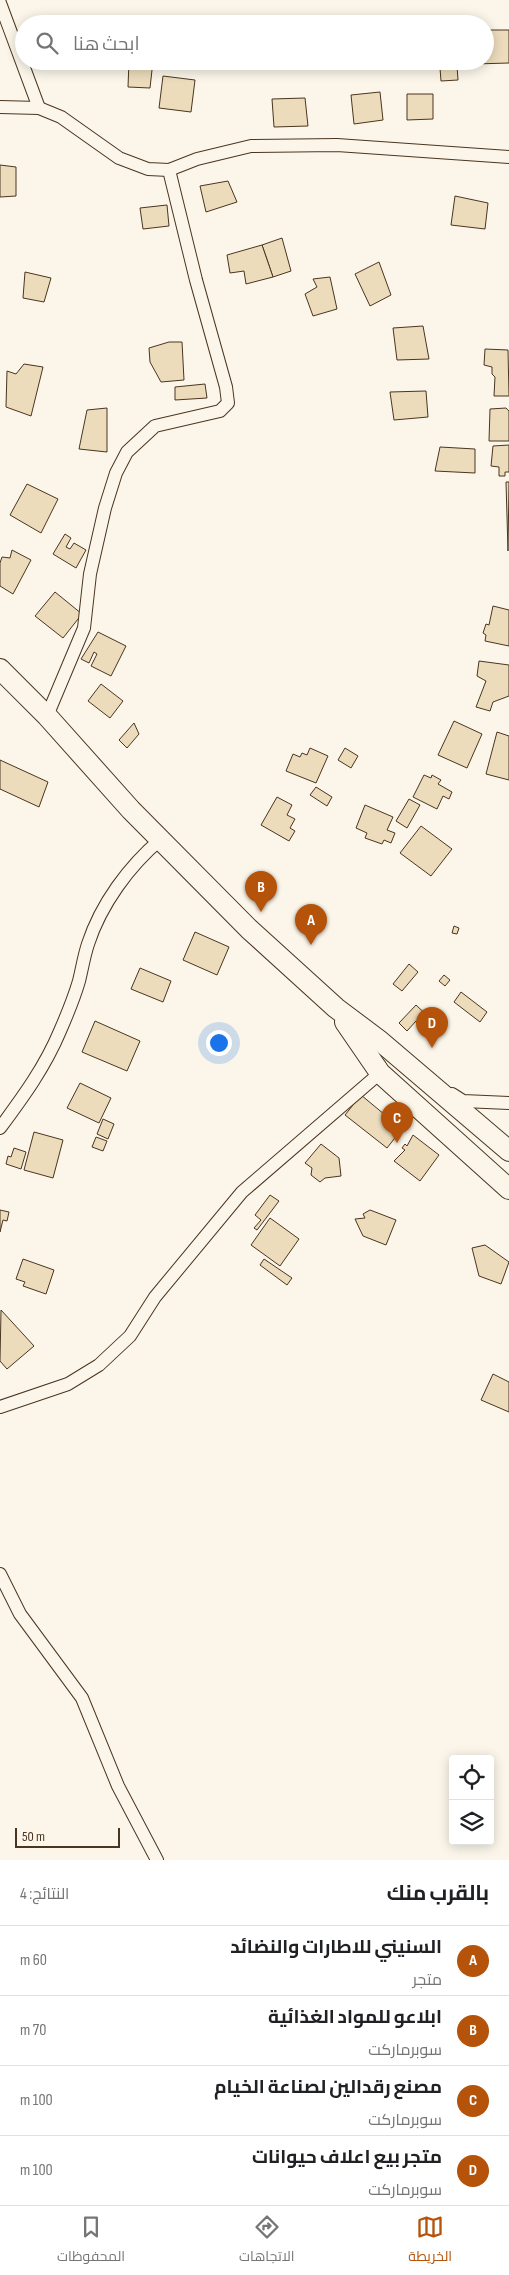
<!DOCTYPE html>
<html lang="ar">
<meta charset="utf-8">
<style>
body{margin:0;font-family:"Sofia Sans Condensed",Cairo,sans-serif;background:#f2f2f2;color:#202124;direction:rtl}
.controls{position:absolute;right:15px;bottom:15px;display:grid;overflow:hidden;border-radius:5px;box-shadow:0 2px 12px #0003}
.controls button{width:45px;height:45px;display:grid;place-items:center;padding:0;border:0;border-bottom:1px solid #e0e0e0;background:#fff;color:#202124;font:25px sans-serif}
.scale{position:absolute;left:15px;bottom:12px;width:105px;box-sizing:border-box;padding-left:5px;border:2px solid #4a3520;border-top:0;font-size:14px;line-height:18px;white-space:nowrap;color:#4a3520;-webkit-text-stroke:4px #fbf6e9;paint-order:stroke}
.you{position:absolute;left:218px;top:1042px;width:18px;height:18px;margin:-12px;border:4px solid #fff;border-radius:50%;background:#1a73e8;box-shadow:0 0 0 8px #1a73e833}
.badge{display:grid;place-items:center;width:32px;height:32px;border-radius:50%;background:#b45309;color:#fff;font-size:16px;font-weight:700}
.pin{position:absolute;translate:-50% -41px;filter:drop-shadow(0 1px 2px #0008)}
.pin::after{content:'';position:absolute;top:26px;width:18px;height:15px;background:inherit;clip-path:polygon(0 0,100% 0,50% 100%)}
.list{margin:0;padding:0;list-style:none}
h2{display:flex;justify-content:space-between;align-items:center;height:65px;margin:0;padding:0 20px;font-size:21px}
h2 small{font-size:16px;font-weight:400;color:#757577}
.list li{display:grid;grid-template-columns:32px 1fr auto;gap:15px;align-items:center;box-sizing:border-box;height:70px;padding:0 20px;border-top:1px solid #e0e0e0}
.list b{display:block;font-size:19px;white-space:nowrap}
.list p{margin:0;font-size:16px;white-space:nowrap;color:#757577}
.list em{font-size:16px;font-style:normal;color:#757577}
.icon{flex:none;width:28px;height:28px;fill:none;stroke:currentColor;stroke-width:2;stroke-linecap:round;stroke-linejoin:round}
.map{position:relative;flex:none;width:509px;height:1860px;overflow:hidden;direction:ltr}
.search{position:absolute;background:#fff;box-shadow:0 2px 12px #0003;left:15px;right:15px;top:15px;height:55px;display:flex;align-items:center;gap:12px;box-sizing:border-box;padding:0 18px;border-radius:28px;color:#757577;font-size:19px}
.sheet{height:345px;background:#fff}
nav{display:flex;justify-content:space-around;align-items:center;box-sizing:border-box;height:70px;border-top:1px solid #e0e0e0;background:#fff;font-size:14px;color:#757577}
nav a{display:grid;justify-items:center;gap:2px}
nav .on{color:#b45309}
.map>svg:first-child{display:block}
</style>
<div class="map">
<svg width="509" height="1860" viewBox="0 0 509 1860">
<rect width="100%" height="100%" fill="#fbf6e9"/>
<g fill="#ecdcbc" stroke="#4a3520">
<path d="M 140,17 L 162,20 L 162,24 L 140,24 Z"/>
<path d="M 485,30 L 509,30 L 509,63 L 474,64 L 474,61 L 485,61 Z"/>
<path d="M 129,61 L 153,61 L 150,88 L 128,87 Z"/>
<path d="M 457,66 L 458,80 L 441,81 L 440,68 Z"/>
<path d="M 163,76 L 195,80 L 191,112 L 159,108 Z"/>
<path d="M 380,92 L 383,120 L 354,124 L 351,95 Z"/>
<path d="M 407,94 L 433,94 L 433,119 L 407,120 Z"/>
<path d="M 305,98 L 308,126 L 274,127 L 272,99 Z"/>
<path d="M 0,165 L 16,167 L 16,196 L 0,197 Z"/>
<path d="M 228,181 L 237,202 L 206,212 L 200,186 Z"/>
<path d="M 455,196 L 488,203 L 485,229 L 451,225 Z"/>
<path d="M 167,205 L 169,226 L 143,229 L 140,208 Z"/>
<path d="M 282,238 L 291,271 L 273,277 L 262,245 Z"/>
<path d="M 262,245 L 273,277 L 246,284 L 244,271 L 230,273 L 227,255 Z"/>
<path d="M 379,262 L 391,295 L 370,306 L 355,274 Z"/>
<path d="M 25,272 L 51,278 L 44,302 L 23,298 Z"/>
<path d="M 330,277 L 337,309 L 313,316 L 305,294 L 317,287 L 313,279 Z"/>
<path d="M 423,326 L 429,359 L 397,360 L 393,328 Z"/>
<path d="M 169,342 L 182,342 L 184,380 L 161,382 L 150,362 L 149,348 Z"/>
<path d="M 485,349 L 508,350 L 509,396 L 494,396 L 495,377 L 492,374 L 492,367 L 484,365 Z"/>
<path d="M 24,364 L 43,367 L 31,416 L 6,407 L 7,371 L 16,374 Z"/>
<path d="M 205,384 L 207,398 L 175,400 L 175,387 Z"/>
<path d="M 426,391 L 428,417 L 394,420 L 390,392 Z"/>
<path d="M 107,408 L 107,452 L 79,449 L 87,410 Z"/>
<path d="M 506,408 L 509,411 L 509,441 L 489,441 L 490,409 Z"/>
<path d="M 509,445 L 509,472 L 505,472 L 505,476 L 499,476 L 499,467 L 491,466 L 493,446 Z"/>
<path d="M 440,447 L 475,449 L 475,473 L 435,471 Z"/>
<path d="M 506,482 L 509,482 L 508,551 Z"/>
<path d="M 27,484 L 58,499 L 41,533 L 10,515 Z"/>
<path d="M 65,534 L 71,538 L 66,547 L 70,549 L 74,543 L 86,550 L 76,568 L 53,554 Z"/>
<path d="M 12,550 L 31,560 L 13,594 L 0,586 L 0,563 L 2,557 L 10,558 Z"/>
<path d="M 55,592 L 82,614 L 63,638 L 35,616 Z"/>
<path d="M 493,606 L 509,610 L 509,646 L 485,641 L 486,635 L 483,633 L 486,624 L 489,625 Z"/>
<path d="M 98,632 L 126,646 L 111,676 L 91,666 L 97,654 L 94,652 L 89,663 L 81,659 Z"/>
<path d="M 479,661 L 509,665 L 509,696 L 493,702 L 490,711 L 476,707 L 486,681 L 477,676 Z"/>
<path d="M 101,684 L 123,701 L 110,718 L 88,701 Z"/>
<path d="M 454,721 L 482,734 L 467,768 L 438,755 Z"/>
<path d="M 134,723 L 139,734 L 127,748 L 119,740 Z"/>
<path d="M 497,732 L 509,736 L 509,780 L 486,774 Z"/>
<path d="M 310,748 L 328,756 L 316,783 L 286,771 L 293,754 L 300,757 L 302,753 L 307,755 Z"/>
<path d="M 345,748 L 358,756 L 351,768 L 338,760 Z"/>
<path d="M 0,760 L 48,782 L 39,807 L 0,789 Z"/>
<path d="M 424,775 L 431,778 L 432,775 L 441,780 L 438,784 L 452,792 L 449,799 L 443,796 L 437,809 L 413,797 Z"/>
<path d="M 316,787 L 332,797 L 327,806 L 310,795 Z"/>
<path d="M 277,797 L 292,805 L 287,815 L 295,819 L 290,828 L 295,831 L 289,841 L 261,825 Z"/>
<path d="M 409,799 L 420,805 L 407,828 L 396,821 Z"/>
<path d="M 365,805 L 393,817 L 387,830 L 395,833 L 391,843 L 384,840 L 382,844 L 365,838 L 367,833 L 356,828 Z"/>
<path d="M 421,826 L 452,849 L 431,876 L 400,853 Z"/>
<path d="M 454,926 L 459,928 L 457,934 L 452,933 Z"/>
<path d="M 195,932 L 229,947 L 217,975 L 183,960 Z"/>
<path d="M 409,964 L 418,972 L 402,991 L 393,984 Z"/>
<path d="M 140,968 L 171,981 L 163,1002 L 131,989 Z"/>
<path d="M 444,975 L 450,980 L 445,986 L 439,981 Z"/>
<path d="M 461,992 L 487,1012 L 480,1022 L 454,1002 Z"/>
<path d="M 416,1005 L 432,1020 L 424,1029 L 416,1021 L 407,1031 L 399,1023 Z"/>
<path d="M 95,1021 L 140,1041 L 127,1071 L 82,1052 Z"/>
<path d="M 80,1083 L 111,1098 L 99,1123 L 67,1108 Z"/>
<path d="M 361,1095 L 402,1129 L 387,1148 L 345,1115 Z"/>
<path d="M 103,1119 L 114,1124 L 108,1139 L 97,1134 Z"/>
<path d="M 34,1132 L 63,1140 L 53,1178 L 24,1170 Z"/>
<path d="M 413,1135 L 439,1155 L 420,1181 L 394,1161 L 405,1150 L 402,1148 L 405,1144 L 407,1146 Z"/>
<path d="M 96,1137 L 107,1141 L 103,1151 L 92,1147 Z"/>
<path d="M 321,1144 L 339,1158 L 341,1176 L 325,1178 L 320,1182 L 311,1175 L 312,1168 L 305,1163 Z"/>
<path d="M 14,1148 L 26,1152 L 21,1169 L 6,1164 L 8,1156 L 11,1157 Z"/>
<path d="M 270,1195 L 279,1201 L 257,1230 L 254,1228 L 261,1220 L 255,1215 Z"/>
<path d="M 0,1210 L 9,1212 L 7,1221 L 3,1220 L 0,1232 Z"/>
<path d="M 370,1210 L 396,1220 L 386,1245 L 363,1236 L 355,1219 L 365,1218 L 363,1214 Z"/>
<path d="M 270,1218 L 299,1239 L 280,1266 L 251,1245 Z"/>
<path d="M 485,1245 L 509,1262 L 501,1284 L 479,1276 L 472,1248 Z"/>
<path d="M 23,1259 L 54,1270 L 46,1294 L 23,1286 L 25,1282 L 16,1279 Z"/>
<path d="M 264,1259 L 292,1278 L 287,1285 L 260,1265 Z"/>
<path d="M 1,1310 L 34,1346 L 7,1369 L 0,1361 Z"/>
<path d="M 493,1374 L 509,1382 L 509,1412 L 481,1400 Z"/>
</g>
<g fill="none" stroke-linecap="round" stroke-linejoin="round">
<g stroke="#4a3520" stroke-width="14">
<g id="minor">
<path d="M 0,3 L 39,108"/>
<path d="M 0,107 L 39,108 L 61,117 L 119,158 L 148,169 L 169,170 L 197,159 L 251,146 L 337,145 L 509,157"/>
<path d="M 47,716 L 84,628 L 90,574 L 105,508 L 116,473 L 127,452 L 155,426 L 220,411 L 228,403 L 226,387 L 196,280 L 169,170"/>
<path d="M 452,1094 L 463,1101 L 509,1103"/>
<path d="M 0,1128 C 23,1097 45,1067 60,1031 C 67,1015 74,998 79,981 C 82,969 84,956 88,944 C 101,904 129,866 161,839"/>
<path d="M 0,1407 L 68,1384 L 99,1365 L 130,1336 L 155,1297 L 242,1192 L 380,1073 L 380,1066"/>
<path d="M 0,1574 L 20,1614 L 82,1698 L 118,1786 L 157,1860"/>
</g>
</g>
<g stroke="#4a3520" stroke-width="22">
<g id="primary">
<path d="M 0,669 L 47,716 L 131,810 L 249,929 L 336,1008 L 380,1041 L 509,1151"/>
<path d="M 345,1022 L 380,1073 L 509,1189"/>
</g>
</g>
<use href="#minor" stroke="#fbf6e9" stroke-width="12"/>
<use href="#primary" stroke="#fbf6e9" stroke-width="20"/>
</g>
</svg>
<div class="controls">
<button><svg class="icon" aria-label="locate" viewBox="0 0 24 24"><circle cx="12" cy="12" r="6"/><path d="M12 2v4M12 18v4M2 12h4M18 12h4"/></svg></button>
<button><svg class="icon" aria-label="layers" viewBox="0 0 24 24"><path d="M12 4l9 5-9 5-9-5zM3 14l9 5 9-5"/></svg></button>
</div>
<div class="scale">50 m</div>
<div class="you"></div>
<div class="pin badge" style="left:311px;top:945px">A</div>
<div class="pin badge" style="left:261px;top:912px">B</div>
<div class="pin badge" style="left:397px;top:1143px">C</div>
<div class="pin badge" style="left:432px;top:1048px">D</div>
<div class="search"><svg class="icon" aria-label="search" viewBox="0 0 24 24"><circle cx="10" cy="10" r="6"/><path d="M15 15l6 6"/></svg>ابحث هنا</div>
</div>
<section class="sheet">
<h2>بالقرب منك<small>النتائج: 4</small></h2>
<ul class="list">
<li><span class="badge">A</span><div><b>السنيني للاطارات والنضائد</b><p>متجر</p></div><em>60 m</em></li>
<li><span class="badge">B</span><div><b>ابلاعو للمواد الغذائية</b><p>سوبرماركت</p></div><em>70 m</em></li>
<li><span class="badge">C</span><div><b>مصنع رقدالين لصناعة الخيام</b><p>سوبرماركت</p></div><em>100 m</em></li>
<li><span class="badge">D</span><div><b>متجر بيع اعلاف حيوانات</b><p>سوبرماركت</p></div><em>100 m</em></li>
</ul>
</section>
<nav>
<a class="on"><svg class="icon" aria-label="map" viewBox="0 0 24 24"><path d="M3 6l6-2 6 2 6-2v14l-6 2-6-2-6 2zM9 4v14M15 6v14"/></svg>الخريطة</a>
<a><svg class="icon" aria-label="directions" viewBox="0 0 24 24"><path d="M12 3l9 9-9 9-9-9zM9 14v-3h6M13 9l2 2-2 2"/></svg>الاتجاهات</a>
<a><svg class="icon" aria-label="saved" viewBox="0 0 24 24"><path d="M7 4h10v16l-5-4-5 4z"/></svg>المحفوظات</a>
</nav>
